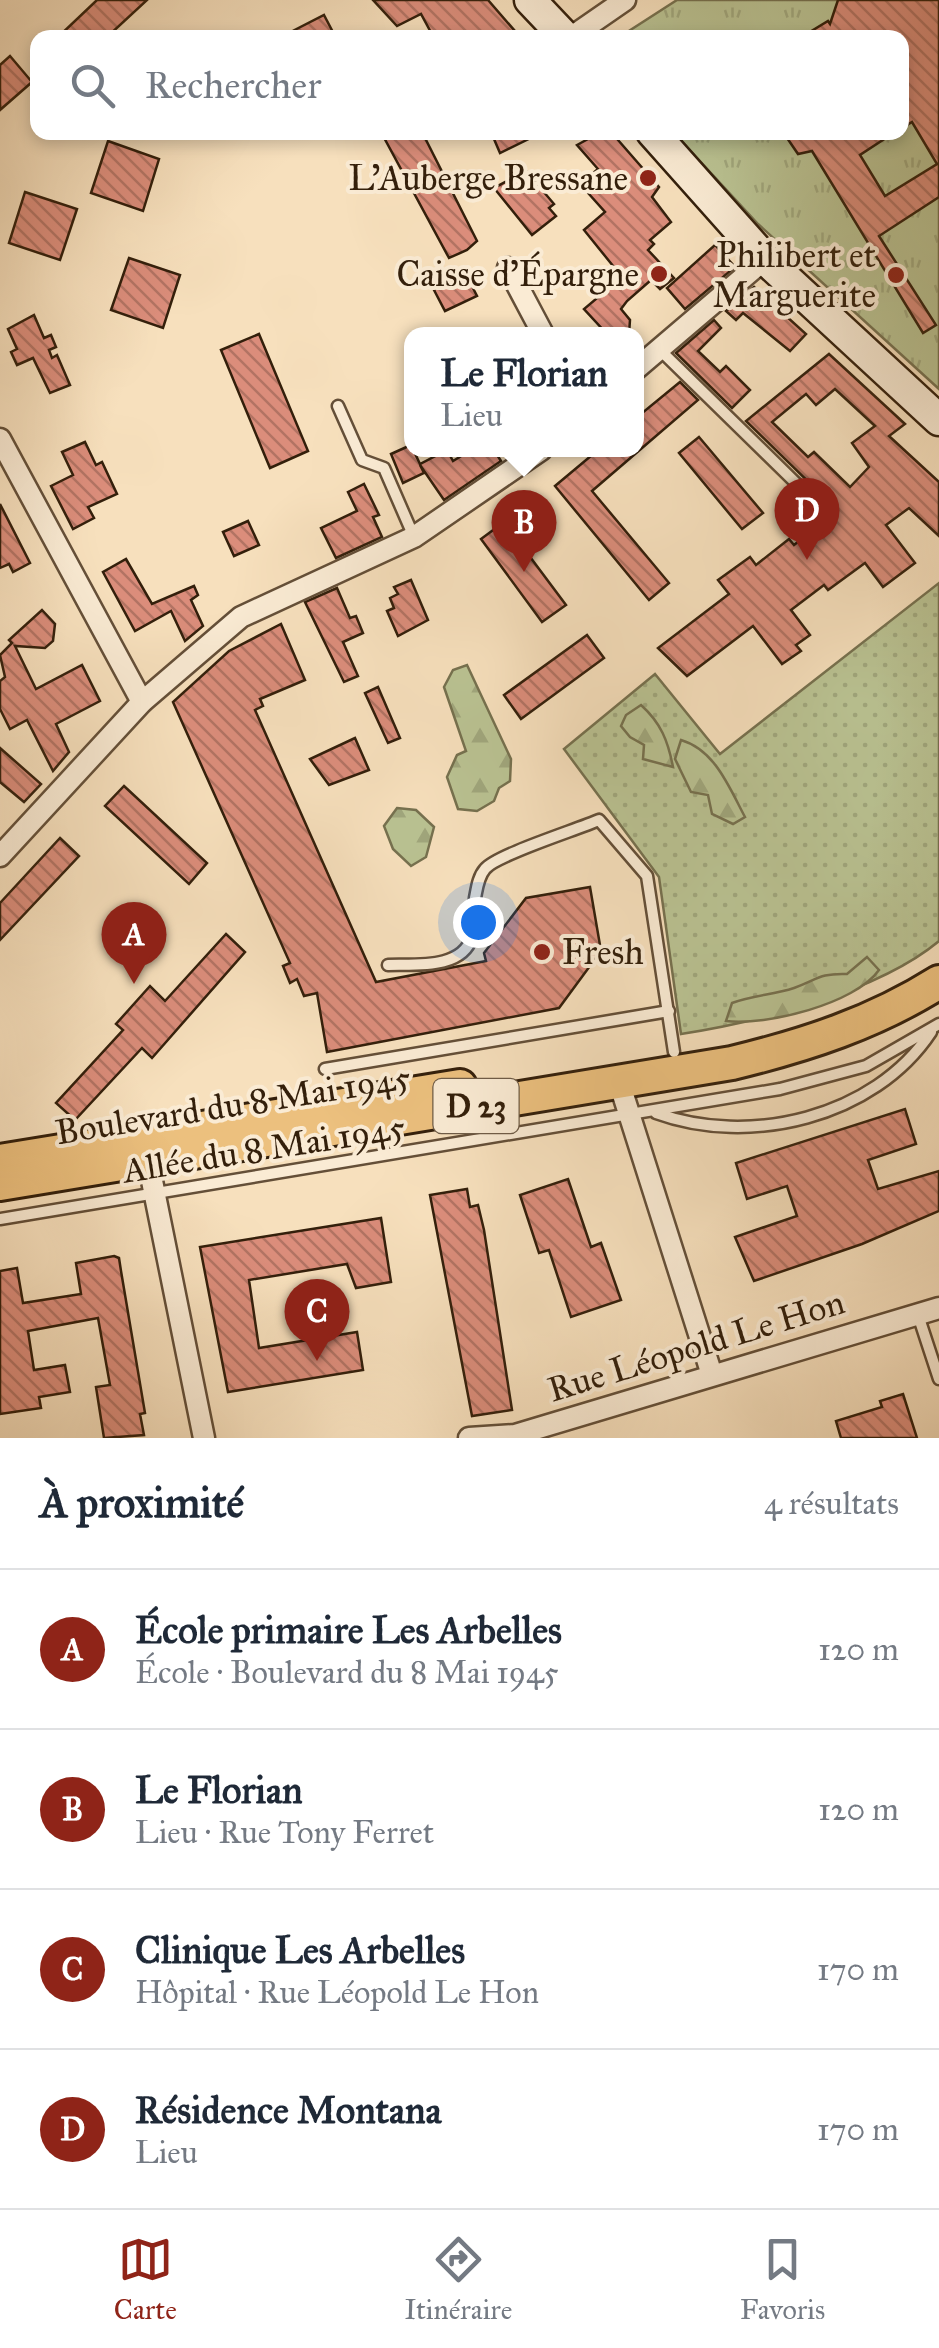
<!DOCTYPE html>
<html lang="fr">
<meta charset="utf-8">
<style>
body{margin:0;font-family:"IM FELL Great Primer",serif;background:#f6f6f7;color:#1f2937}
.you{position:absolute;left:478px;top:922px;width:35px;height:35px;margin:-25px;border:8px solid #fff;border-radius:50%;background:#1a73e8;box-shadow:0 0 0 15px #1a73e833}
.badge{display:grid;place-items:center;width:65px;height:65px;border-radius:50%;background:#8f2418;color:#fff;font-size:32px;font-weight:700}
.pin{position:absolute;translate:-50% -82px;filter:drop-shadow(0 2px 5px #0008)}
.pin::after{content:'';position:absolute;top:52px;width:35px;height:30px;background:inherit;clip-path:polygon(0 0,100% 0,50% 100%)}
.popup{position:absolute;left:404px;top:327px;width:240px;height:130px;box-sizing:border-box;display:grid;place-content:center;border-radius:20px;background:#fff;filter:drop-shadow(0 2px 8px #0005);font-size:32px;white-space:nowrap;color:#747a83}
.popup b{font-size:38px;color:#1f2937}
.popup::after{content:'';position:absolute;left:50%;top:100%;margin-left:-20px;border:20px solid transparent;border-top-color:#fff}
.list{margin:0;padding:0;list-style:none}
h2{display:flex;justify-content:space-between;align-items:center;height:130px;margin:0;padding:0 40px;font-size:42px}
h2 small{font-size:32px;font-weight:400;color:#747a83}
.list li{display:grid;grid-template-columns:65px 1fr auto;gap:30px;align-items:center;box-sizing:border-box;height:160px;padding:0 40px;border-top:2px solid #e0e1e3}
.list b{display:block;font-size:38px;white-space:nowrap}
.list p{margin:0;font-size:32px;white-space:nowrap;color:#747a83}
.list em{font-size:32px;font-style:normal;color:#747a83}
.icon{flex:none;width:55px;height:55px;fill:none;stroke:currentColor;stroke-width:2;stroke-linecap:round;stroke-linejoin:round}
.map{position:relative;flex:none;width:939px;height:1438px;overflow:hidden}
.search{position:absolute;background:#fff;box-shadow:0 5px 15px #0003;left:30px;right:30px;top:30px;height:110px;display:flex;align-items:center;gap:25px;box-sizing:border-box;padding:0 35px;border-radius:20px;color:#747a83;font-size:38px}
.sheet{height:770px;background:#fff}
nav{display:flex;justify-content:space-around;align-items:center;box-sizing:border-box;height:140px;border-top:2px solid #e0e1e3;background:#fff;font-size:28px;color:#747a83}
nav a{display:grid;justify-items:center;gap:5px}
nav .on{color:#8f2418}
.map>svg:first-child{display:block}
</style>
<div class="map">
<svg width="939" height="1438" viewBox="0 0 939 1438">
<defs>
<pattern id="grass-dots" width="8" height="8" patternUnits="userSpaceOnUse" patternTransform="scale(2.5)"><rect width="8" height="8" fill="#bac393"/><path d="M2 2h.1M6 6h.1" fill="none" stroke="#a0a77d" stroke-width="1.8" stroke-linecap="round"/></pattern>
<pattern id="forest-firs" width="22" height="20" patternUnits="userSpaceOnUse" patternTransform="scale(2.5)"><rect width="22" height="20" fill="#bac393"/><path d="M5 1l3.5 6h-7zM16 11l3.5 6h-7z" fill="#a0a77d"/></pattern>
<pattern id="park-tufts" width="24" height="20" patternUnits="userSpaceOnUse" patternTransform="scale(2.5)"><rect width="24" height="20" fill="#bac393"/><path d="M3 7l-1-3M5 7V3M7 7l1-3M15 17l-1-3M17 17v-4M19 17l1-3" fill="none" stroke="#a0a77d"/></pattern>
<pattern id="building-back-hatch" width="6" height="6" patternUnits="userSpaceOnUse" patternTransform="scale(2.5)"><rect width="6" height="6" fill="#db8d7b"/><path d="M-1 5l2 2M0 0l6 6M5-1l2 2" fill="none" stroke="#b27363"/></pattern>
</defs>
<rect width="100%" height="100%" fill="#f7e0bd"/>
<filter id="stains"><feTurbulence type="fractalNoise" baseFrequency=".002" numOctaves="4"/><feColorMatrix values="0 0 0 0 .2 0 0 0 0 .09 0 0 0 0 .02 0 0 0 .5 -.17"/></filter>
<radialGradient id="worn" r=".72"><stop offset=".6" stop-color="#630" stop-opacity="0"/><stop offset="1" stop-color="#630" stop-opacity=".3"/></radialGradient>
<path fill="url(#grass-dots)" stroke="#76714f" stroke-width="2.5" d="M 939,583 L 939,941 C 878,992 758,1022 681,1034 L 659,877 L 564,749 L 655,674 L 720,754 Z"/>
<g fill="url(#forest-firs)" stroke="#76714f" stroke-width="2.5">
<path d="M 467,665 L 511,759 L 510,781 L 499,788 L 494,801 L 477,811 L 458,809 L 447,777 L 457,755 L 466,751 L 444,687 L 453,670 Z"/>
<path d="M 641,705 C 661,723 668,741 673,767 L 643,759 L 644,745 L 630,737 L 621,726 L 626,715 Z"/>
<path d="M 681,740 C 715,750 729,787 745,817 L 733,824 L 712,814 L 708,795 L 691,792 L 675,759 Z"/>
<path d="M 397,808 L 416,810 L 434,827 L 426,857 L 411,866 L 393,849 L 384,826 Z"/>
<path d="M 867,957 L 879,970 C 855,1004 766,1026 726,1021 L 732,1003 C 753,995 773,995 794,988 C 817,980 819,973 847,974 Z"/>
</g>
<path fill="url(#park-tufts)" stroke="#76714f" stroke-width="2.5" d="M 677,0 L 939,0 L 939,389 L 758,224 L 674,133 L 902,132 L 902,38 L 618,38 Z"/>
<g fill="url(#building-back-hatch)" stroke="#331f0b" stroke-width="2.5" fill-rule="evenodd">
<path d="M 97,0 L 147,0 L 106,38 L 57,38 Z"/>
<path d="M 373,0 L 488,0 L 521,38 L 434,38 L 421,14 L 397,26 Z"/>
<path d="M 838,0 L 939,0 L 939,197 L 879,236 L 936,325 L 923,333 L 812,151 L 798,154 L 783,132 L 895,132 L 860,155 L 885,196 L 937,164 L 912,122 L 902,128 L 902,38 L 800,38 L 828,21 L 830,24 Z"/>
<path d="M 324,15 L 336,38 L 279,38 Z"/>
<path d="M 10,56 L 32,82 L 0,110 L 0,65 Z"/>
<path d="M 381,132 L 422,132 L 477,241 L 467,250 L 449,258 Z"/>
<path d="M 491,132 L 543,132 L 500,153 Z"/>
<path d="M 601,132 L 611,132 L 659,187 L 652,197 L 671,222 L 650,240 L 654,244 L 648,250 L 674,278 L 660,289 L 651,280 L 627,301 L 621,309 L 630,320 L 629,334 L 607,334 L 584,309 L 622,277 L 584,230 L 605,212 L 580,184 L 598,169 L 577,145 Z"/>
<path d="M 108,141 L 159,159 L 143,211 L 91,193 Z"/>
<path d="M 526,171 L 554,204 L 549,208 L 556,216 L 532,235 L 494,188 Z"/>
<path d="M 25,192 L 77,209 L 60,260 L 9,243 Z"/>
<path d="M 715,245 L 735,267 L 685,309 L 667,288 Z"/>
<path d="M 129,258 L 180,275 L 163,328 L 111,310 Z"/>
<path d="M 464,271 L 477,296 L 445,311 L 434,290 Z"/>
<path d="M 754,287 L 806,334 L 790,351 L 743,313 L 736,320 L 726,311 Z"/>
<path d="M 34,315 L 44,338 L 51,335 L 56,347 L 49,350 L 52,358 L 57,355 L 70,385 L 50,393 L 33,358 L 17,365 L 11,352 L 17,349 L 8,329 Z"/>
<path d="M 714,320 L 721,328 L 698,351 L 720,372 L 726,366 L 750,390 L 732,408 L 676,353 Z"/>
<path d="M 259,334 L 308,451 L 270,468 L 221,350 Z"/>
<path d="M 829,354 L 905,424 L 889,436 L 939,482 L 939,536 L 909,508 L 886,525 L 915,563 L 883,587 L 865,563 L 828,590 L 824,585 L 791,610 L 810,635 L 796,645 L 801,651 L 782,664 L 753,626 L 687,676 L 658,648 L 729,594 L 718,580 L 750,557 L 756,565 L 789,539 L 794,545 L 823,522 L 813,509 L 826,499 L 746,421 ZM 835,389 L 875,426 L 852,443 L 869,467 L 850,487 L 814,452 L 808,457 L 772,422 L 806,394 L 816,405 Z"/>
<path d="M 680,382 L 698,400 L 592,491 L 669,583 L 649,600 L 555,486 L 598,450 L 636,450 L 636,418 Z"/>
<path d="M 699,437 L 763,513 L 742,529 L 679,453 Z"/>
<path d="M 85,442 L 96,465 L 102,462 L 117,494 L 88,507 L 94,518 L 73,529 L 51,486 L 73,475 L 62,452 Z"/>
<path d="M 411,445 L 420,464 L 447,450 L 453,461 L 471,450 L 494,450 L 501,461 L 444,500 L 420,465 L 424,473 L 403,483 L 391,454 Z"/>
<path d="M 364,484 L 379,515 L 373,517 L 382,537 L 336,558 L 321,528 L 357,511 L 348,492 Z"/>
<path d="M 0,504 L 30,563 L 13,572 L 9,564 L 0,568 Z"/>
<path d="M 248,521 L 259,545 L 234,556 L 223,532 Z"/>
<path d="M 504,522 L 566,605 L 542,622 L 481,539 Z"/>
<path d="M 126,559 L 152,604 L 194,586 L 198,595 L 191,600 L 203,626 L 185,641 L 171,611 L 135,631 L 103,572 Z"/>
<path d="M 411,580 L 428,620 L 398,636 L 387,611 L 394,608 L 390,598 L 398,594 L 394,587 Z"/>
<path d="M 337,588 L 350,618 L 356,616 L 363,633 L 343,642 L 358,676 L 344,682 L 305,602 Z"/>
<path d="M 42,610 L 55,624 L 53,641 L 45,648 L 15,646 L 36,689 L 82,665 L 100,701 L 56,724 L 69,752 L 53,771 L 27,720 L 10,729 L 0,709 L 0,681 L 5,677 L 0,655 L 12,643 L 9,640 Z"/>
<path d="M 281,624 L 305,680 L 260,699 L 263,706 L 255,710 L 376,982 L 486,961 L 484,953 L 526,898 L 590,887 L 601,951 L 559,1008 L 327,1052 L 317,993 L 304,996 L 297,979 L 290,983 L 283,966 L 290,963 L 173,702 L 229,651 Z"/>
<path d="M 587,635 L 604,658 L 521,719 L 504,695 Z"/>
<path d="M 378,687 L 400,738 L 388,743 L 365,693 Z"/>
<path d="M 355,738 L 369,770 L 329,785 L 310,759 Z"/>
<path d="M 0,748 L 41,784 L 24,802 L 0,782 Z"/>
<path d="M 124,786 L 207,863 L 189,884 L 105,806 Z"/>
<path d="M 60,838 L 79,856 L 0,940 L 0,903 Z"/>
<path d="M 226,934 L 245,952 L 152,1058 L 142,1048 L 75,1120 L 56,1103 L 123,1030 L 116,1024 L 150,986 L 165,1001 Z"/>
<path d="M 905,1109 L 916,1144 L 868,1160 L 878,1189 L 939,1171 L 939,1211 L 862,1244 L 754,1281 L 735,1237 L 797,1216 L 787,1186 L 747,1199 L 736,1163 Z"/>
<path d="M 568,1179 L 591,1247 L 601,1243 L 621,1300 L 571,1317 L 549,1250 L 539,1253 L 520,1195 Z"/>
<path d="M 467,1189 L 470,1207 L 478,1205 L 484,1230 L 512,1410 L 472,1416 L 430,1195 Z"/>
<path d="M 381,1218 L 391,1282 L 356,1288 L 347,1264 L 249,1280 L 259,1348 L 357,1332 L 363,1370 L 228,1392 L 200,1247 Z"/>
<path d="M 114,1256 L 119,1258 L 121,1271 L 145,1413 L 140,1414 L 144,1435 L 104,1438 L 96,1387 L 110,1385 L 98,1318 L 28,1331 L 34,1370 L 65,1365 L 70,1392 L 39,1397 L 41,1408 L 0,1414 L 0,1271 L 17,1268 L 23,1303 L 81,1294 L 76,1263 Z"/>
<path d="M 903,1394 L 917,1438 L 841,1438 L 836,1421 L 882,1407 L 880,1401 Z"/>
</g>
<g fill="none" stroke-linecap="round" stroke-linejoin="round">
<g stroke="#644f38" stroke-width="15">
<g id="lane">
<path d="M 660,350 L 802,489"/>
<path d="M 338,406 L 362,460 L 384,468 L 414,537"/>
<path d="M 388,965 C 414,964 462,970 472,937 C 476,926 474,910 475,898 C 477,888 478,877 485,869 C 496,855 576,830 599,820 L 647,876 L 674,1052"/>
<path d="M 325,1069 L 669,1011"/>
<path d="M 656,1113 C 749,1147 874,1118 931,1032"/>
<path d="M 0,1219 L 780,1089 L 866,1066 L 939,1024"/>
<path d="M 918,1315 L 939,1379"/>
</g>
</g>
<g stroke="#644f38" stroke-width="25">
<g id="street">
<path d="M 570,38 L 625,0"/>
<path d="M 508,268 L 543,334"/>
<path d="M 636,369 L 765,259"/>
<path d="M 0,439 L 142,702"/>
<path d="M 0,856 L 142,702 L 241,617 L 414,537 L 541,450"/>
<path d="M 619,1082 L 712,1375"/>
<path d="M 148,1161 L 204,1438"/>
<path d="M 469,1438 L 515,1435 L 939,1308"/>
</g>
</g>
<g stroke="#331f0b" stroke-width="35">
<g id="secondary">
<path d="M 530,0 L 566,38"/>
<path d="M 652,132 L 765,259 L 939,420"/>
</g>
</g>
<g stroke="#331f0b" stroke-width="38">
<g id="primary">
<path d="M 0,1161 L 460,1086"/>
<path d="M 0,1184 L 732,1063 C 806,1045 874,1023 939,982"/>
</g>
</g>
<use href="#lane" stroke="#faebd4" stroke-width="10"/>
<use href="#street" stroke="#faebd4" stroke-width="20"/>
<use href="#secondary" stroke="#faebd4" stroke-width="30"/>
<use href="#primary" stroke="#ecc07e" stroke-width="32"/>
</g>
<g fill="#8f2418" stroke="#faebd4" stroke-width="4">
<circle cx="648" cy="178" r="10"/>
<circle cx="659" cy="274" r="10"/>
<circle cx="896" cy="275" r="10"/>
<circle cx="542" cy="952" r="10"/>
</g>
<g text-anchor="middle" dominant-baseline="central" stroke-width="8" stroke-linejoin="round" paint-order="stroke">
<rect fill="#faebd4" stroke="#6f5c47" stroke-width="2.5" x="433.5" y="1079" width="85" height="54" rx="8"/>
<g font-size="32" font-weight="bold" fill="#331f0b">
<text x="476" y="1106">D 23</text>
</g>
<g font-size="35" fill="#331f0b" stroke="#faebd4" text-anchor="end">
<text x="628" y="178">L'Auberge Bressane</text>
<text x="876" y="255">Philibert et<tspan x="876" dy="40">Marguerite</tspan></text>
<text x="639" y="274">Caisse d'Épargne</text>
<text x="562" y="952" text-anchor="start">Fresh</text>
</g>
<g font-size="35" fill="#331f0b" stroke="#faebd4">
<text transform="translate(233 1105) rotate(-9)">Boulevard du 8 Mai 1945</text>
<text transform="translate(264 1149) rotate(-9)">Allée du 8 Mai 1945</text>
<text transform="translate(696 1346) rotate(-17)">Rue Léopold Le Hon</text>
</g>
</g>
<rect width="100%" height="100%" filter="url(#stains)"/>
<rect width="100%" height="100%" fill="url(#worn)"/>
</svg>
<div class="you"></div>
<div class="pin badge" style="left:134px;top:984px">A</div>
<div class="pin badge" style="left:524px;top:572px">B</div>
<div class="popup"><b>Le Florian</b>Lieu</div>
<div class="pin badge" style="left:317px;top:1361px">C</div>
<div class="pin badge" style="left:807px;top:560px">D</div>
<div class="search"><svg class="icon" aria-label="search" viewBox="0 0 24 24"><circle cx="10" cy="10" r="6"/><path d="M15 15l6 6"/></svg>Rechercher</div>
</div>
<section class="sheet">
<h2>À proximité<small>4 résultats</small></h2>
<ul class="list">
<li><span class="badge">A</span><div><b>École primaire Les Arbelles</b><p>École · Boulevard du 8 Mai 1945</p></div><em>120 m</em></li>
<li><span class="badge">B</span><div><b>Le Florian</b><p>Lieu · Rue Tony Ferret</p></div><em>120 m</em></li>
<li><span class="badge">C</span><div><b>Clinique Les Arbelles</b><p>Hôpital · Rue Léopold Le Hon</p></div><em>170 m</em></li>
<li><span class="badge">D</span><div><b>Résidence Montana</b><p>Lieu</p></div><em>170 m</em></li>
</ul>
</section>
<nav>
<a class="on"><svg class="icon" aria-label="map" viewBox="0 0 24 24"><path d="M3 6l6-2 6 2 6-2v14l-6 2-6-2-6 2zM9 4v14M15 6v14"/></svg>Carte</a>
<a><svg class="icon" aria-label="directions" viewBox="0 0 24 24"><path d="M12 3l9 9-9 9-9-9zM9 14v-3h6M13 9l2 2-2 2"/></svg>Itinéraire</a>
<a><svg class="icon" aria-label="saved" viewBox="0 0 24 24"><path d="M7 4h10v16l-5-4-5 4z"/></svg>Favoris</a>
</nav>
